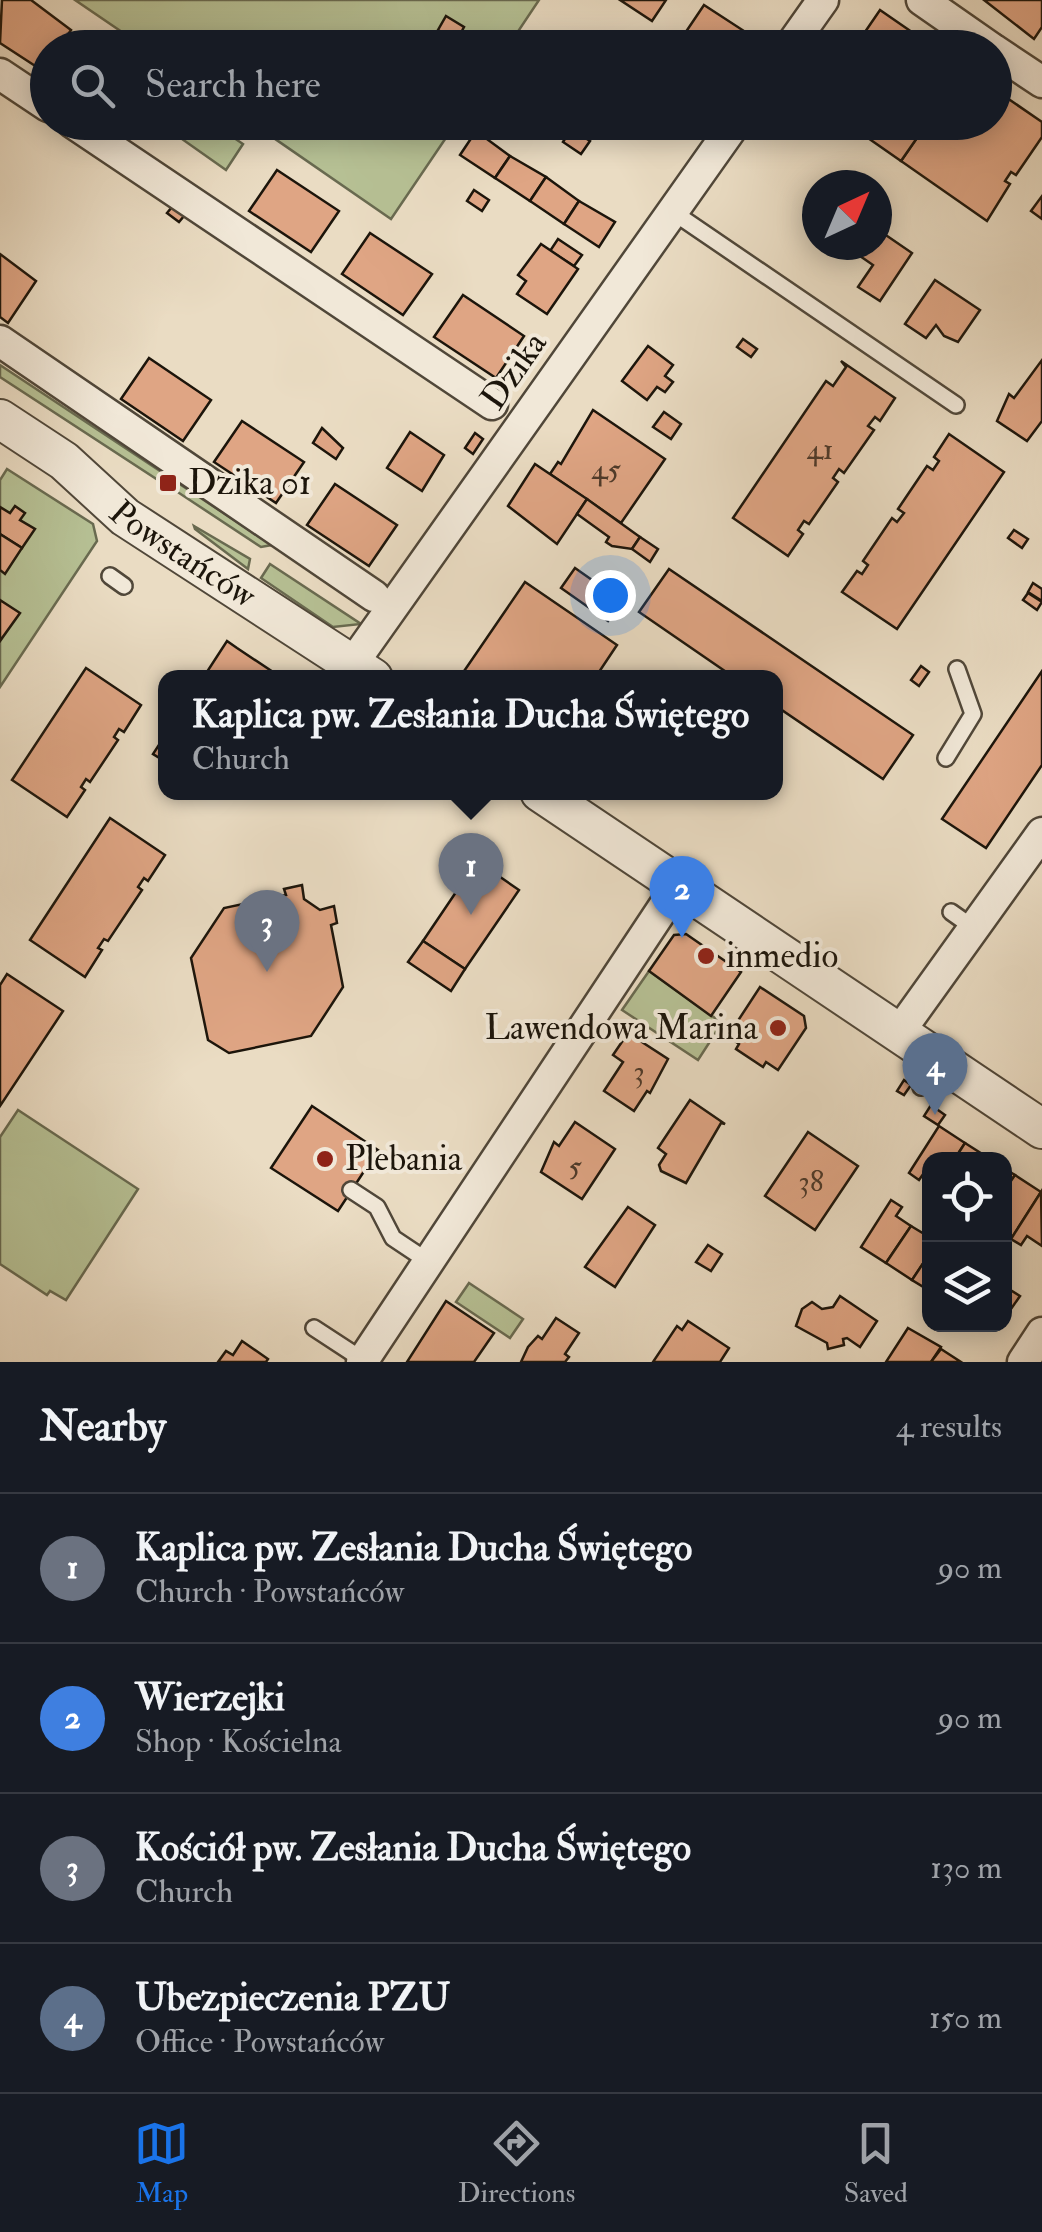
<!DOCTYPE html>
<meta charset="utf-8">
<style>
body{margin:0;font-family:"IM FELL Double Pica",serif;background:#20242c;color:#f1f3f6}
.controls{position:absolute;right:30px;bottom:30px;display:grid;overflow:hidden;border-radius:20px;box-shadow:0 5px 25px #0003}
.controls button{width:90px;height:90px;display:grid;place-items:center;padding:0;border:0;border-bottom:2px solid #363941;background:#171b24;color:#f1f3f6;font:50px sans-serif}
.compass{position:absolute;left:802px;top:170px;width:90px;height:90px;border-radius:50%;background:#171b24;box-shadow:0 5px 25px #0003;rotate:44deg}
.you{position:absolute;left:610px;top:595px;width:35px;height:35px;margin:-25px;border:8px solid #fff;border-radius:50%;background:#1a73e8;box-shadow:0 0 0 15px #1a73e833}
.badge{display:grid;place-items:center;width:65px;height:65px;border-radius:50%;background:#1a73e8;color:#fff;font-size:32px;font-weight:700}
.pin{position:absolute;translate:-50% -82px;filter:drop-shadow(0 2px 5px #0008)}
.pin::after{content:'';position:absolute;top:52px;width:35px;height:30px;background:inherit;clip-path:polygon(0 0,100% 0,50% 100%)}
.popup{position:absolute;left:158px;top:670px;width:625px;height:130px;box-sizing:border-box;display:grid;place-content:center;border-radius:20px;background:#171b24;filter:drop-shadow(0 2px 8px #0005);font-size:32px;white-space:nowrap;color:#9ea1a6}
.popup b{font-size:38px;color:#f1f3f6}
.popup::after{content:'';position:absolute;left:50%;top:100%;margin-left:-20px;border:20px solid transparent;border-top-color:#171b24}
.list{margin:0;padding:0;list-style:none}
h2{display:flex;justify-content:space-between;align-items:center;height:130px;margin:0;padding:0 40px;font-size:42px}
h2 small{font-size:32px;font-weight:400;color:#9ea1a6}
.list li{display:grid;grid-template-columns:65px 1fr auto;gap:30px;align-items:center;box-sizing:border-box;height:150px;padding:0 40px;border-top:2px solid #363941}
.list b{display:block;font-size:38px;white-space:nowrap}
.list p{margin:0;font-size:32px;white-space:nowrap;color:#9ea1a6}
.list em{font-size:32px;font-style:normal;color:#9ea1a6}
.icon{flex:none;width:55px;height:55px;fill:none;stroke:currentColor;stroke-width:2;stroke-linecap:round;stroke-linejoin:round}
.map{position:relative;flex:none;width:1042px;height:1362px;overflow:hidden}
.search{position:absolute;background:#171b24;box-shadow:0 5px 25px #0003;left:30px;right:30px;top:30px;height:110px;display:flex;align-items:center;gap:25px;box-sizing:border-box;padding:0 35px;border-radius:55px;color:#9ea1a6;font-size:38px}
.sheet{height:730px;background:#171b24}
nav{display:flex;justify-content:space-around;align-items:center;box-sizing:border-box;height:140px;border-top:2px solid #363941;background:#171b24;font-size:28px;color:#9ea1a6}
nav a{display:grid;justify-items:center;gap:5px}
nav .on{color:#1a73e8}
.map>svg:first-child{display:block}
</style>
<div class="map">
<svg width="1042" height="1362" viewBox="0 0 1042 1362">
<rect width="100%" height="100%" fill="#eadcc3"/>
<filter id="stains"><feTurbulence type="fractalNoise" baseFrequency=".002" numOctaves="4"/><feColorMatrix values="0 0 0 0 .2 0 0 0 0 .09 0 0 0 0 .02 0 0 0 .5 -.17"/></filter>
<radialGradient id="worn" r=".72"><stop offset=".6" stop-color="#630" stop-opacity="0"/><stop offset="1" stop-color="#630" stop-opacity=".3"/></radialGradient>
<g fill="#b6c094" stroke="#696a50" stroke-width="2.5">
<path d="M 75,0 L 539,0 L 507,48 L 144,47 Z"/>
<path d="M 194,122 L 212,123 L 243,144 L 226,170 L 182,139 Z"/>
<path d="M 252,123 L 456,123 L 391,219 Z"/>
<path d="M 0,365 L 163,473 L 158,480 L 0,377 Z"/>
<path d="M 7,469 L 93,524 L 97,541 L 0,687 L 0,480 Z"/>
<path d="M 177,483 L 178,483 L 272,545 L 261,547 L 173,489 Z"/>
<path d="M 194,526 L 250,559 L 248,569 L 195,529 Z"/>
<path d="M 270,564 L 361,624 L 333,627 L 261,578 Z"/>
<path d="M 649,971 L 722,1023 L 698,1060 L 622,1010 Z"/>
<path d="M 18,1110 L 138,1189 L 66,1300 L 50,1291 L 47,1295 L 0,1264 L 0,1137 Z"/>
<path d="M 469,1283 L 523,1319 L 510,1338 L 456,1302 Z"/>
</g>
<g fill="#dfa584" stroke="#1c150b" stroke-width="2.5">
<path d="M 2,0 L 31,0 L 71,30 L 59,48 L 48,48 L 43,71 L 0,43 Z"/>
<path d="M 620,0 L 666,0 L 652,21 Z"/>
<path d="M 984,0 L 1042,0 L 1042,27 L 1034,39 Z"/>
<path d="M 704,5 L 744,31 L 733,48 L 675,48 Z"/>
<path d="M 880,10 L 935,48 L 854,48 Z"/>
<path d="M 446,16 L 464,27 L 457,40 L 438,30 Z"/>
<path d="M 994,89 L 1042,122 L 1042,137 L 1016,175 L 1011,172 L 1005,181 L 1010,184 L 987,221 L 901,161 L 928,122 L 994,122 Z"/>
<path d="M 118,122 L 144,122 L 136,135 Z"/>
<path d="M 845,122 L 928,122 L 901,161 Z"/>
<path d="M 571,129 L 590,141 L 581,154 L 563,142 Z"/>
<path d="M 476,131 L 510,156 L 495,178 L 460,155 Z"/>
<path d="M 510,156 L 546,177 L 530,201 L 495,178 Z"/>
<path d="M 277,170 L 339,211 L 311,252 L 249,211 Z"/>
<path d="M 546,177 L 579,201 L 564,224 L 530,201 Z"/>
<path d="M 474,190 L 489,200 L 482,211 L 467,201 Z"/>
<path d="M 1042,196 L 1042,219 L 1031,211 Z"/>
<path d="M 579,201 L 615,222 L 599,247 L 564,224 Z"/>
<path d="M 172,207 L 184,216 L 179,222 L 167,213 Z"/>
<path d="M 877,229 L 912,253 L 880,301 L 858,287 L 873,265 L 844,245 L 877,245 Z"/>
<path d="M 370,233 L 432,274 L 403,315 L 342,274 Z"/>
<path d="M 558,239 L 582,255 L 574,266 L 550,251 Z"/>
<path d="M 541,244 L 578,269 L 547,314 L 517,294 L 526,281 L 518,275 Z"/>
<path d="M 0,254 L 36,281 L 8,323 L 0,317 Z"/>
<path d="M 935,280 L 980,310 L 958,342 L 944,336 L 936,325 L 926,338 L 905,324 Z"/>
<path d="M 463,295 L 524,336 L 496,378 L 434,337 Z"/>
<path d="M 743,339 L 757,349 L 751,357 L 737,347 Z"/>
<path d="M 648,346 L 673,365 L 665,376 L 673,382 L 665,392 L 657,387 L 647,400 L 622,381 Z"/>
<path d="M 149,358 L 211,400 L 183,441 L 121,399 Z"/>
<path d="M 1042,360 L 1042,421 L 1027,441 L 997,421 L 1009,394 L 1014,398 Z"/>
<path d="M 841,361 L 895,398 L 880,421 L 875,417 L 868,426 L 874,430 L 844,473 L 839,469 L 833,478 L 838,482 L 809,524 L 804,521 L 798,530 L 803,534 L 788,556 L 733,518 L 826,381 L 833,386 L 846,367 Z"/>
<path d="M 593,410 L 665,459 L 621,523 L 550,474 L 558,462 L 561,464 Z"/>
<path d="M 664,412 L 681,424 L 671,439 L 653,427 Z"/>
<path d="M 242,421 L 304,462 L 276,503 L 214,462 Z"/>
<path d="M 322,428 L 343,448 L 336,459 L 313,443 Z"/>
<path d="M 410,432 L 444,455 L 422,491 L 387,468 Z"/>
<path d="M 475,433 L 483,439 L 473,454 L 465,448 Z"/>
<path d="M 949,434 L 1004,472 L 897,629 L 842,592 L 857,571 L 862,574 L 868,565 L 863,561 L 892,518 L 897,522 L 904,513 L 898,509 L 927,466 L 933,470 L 939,461 L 934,457 Z"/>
<path d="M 535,464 L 587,499 L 557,544 L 508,506 Z"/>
<path d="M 335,484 L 397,525 L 369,566 L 307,525 Z"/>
<path d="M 587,499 L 640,537 L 632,549 L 612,546 L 606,542 L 609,537 L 577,514 Z"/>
<path d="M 15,506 L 25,513 L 20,520 L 35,529 L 22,548 L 0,534 L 0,507 L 10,513 Z"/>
<path d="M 1014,530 L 1028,539 L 1022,548 L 1008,538 Z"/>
<path d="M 0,534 L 22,548 L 5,574 L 0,570 Z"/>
<path d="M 640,537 L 658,549 L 650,562 L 632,549 Z"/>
<path d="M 575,568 L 622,601 L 608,621 L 561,588 Z"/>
<path d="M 669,569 L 913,735 L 883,779 L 776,706 L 776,678 L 735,678 L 639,612 Z"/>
<path d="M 525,582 L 617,645 L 595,678 L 460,677 Z"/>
<path d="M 1033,583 L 1042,589 L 1042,601 L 1028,592 Z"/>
<path d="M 1028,593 L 1042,602 L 1037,610 L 1023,600 Z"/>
<path d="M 0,600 L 20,613 L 0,641 Z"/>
<path d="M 227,641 L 237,648 L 282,678 L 203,678 Z"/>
<path d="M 921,666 L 929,672 L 919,686 L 911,680 Z"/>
<path d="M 86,668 L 141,705 L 124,732 L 119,729 L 114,737 L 118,740 L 90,782 L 86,779 L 81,787 L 85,790 L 67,817 L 12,780 Z"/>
<path d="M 1042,671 L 1042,765 L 986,848 L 942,819 Z"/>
<path d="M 166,734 L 166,762 L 153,754 Z"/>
<path d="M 110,818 L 165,855 L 148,881 L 144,878 L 138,887 L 142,890 L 108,941 L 104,939 L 98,948 L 102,950 L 85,977 L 30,940 Z"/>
<path d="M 477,861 L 519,890 L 465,969 L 423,941 Z"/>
<path d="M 302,885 L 304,899 L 320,910 L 334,906 L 337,923 L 331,925 L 343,987 L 311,1036 L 229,1053 L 208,1040 L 191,958 L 224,908 L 286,895 L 284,889 Z"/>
<path d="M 686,934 L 741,972 L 711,1016 L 649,971 L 674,935 Z"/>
<path d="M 423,941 L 465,969 L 451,991 L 408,962 Z"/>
<path d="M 7,974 L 63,1011 L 0,1106 L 0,985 Z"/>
<path d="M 760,987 L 804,1016 L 806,1028 L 778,1070 L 766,1062 L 763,1067 L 736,1049 L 739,1044 L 728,1036 Z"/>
<path d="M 628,1033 L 668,1059 L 650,1093 L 647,1091 L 634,1111 L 604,1091 L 623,1062 L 613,1055 Z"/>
<path d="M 904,1080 L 911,1085 L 904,1095 L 897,1091 Z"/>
<path d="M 690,1100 L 725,1124 L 721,1123 L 686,1183 L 661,1171 L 659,1165 L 666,1154 L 658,1148 Z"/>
<path d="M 931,1105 L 945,1115 L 938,1125 L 924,1116 Z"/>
<path d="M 312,1106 L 378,1150 L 338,1211 L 271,1168 Z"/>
<path d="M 575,1122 L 615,1149 L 582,1199 L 541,1172 L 554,1142 L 559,1146 Z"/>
<path d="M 939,1126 L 965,1143 L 954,1160 L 930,1160 L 930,1173 L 926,1170 L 919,1180 L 909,1173 Z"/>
<path d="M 808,1132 L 858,1166 L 815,1230 L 765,1196 Z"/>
<path d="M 965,1143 L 990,1159 L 990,1160 L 954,1160 Z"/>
<path d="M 1004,1168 L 1015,1175 L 1004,1191 Z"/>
<path d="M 1015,1175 L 1041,1192 L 1011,1239 L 1004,1235 L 1004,1191 Z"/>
<path d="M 1041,1192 L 1042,1246 L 1027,1236 L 1021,1245 L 1011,1239 Z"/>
<path d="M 891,1200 L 902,1207 L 896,1216 L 911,1226 L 886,1263 L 861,1247 Z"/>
<path d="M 628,1207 L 655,1225 L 615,1287 L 585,1267 Z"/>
<path d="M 911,1226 L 926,1235 L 930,1229 L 930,1253 L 912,1280 L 886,1263 Z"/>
<path d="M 708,1245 L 722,1254 L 711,1271 L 696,1262 Z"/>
<path d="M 930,1253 L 930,1291 L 912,1280 Z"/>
<path d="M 1004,1286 L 1020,1296 L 1004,1319 Z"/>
<path d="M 840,1296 L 877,1321 L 860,1347 L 847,1338 L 843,1339 L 844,1345 L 828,1349 L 827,1343 L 796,1326 L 802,1309 L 812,1302 L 822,1309 L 833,1307 Z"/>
<path d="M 446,1301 L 494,1333 L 474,1362 L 407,1362 Z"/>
<path d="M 556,1318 L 579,1333 L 565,1354 L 569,1357 L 565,1362 L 521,1362 L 528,1347 L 538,1336 L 542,1339 Z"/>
<path d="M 688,1321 L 729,1348 L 720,1362 L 653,1362 L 677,1326 L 682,1330 Z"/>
<path d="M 908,1328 L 941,1347 L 931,1362 L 886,1362 Z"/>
<path d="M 242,1341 L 268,1359 L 266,1362 L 218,1362 L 226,1351 L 233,1355 Z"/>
<path d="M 941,1349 L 961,1362 L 931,1362 Z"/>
</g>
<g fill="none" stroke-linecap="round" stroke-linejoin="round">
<g stroke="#504739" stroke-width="20">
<g id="service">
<path d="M 673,212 L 956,405"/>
<path d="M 110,576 L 124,586"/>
<path d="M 946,758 L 973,714 L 957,669"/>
<path d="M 951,912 L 975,929"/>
<path d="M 921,1087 L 937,1062"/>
<path d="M 351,1190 L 377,1207 L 393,1238 L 429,1262"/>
<path d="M 314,1328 L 363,1360"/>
</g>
</g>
<g stroke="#504739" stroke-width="35">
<g id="minor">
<path d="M 922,0 L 991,48"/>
<path d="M 789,48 L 823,0"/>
<path d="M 994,50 L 1042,82"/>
<path d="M 0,74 L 48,106"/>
<path d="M 72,122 L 492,404"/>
<path d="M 0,341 L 374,596"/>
<path d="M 353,663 L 736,122"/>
<path d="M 897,1035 L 1042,833"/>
<path d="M 362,1362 L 677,887"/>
<path d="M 1023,1362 L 1042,1333"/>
</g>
</g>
<g stroke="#504739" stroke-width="42">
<g id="tertiary">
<path id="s1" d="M 0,419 L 64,461 L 125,517 L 373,678"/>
<path d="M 540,792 L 1042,1129"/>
</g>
</g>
<use href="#service" stroke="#f1e8d8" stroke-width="15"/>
<use href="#minor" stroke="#f1e8d8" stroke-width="30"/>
<use href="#tertiary" stroke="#f1e8d8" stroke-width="38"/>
</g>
<g fill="#8f2418" stroke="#f1e8d8" stroke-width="4">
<rect x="158" y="473" width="20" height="20" rx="5"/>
<circle cx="706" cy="956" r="10"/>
<circle cx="778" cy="1028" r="10"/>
<circle cx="325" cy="1159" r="10"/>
</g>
<g text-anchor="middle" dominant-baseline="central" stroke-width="8" stroke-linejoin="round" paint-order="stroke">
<g font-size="30" fill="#4d3929">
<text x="820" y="449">41</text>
<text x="606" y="469">45</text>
<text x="639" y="1071">3</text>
<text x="575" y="1166">5</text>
<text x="811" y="1181">38</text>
</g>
<g font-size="35" fill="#1c150b" stroke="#f1e8d8">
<text transform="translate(514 371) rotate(-55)">Dzika</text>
<text stroke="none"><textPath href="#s1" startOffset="228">Powstańców</textPath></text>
</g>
<g font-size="35" fill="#1c150b" stroke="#f1e8d8" text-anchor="start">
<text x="188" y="483">Dzika 01</text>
<text x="726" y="956">inmedio</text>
<text x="758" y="1028" text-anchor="end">Lawendowa Marina</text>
<text x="345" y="1159">Plebania</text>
</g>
</g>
<rect width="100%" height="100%" filter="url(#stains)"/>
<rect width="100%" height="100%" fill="url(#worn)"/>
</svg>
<div class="controls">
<button><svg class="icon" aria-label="locate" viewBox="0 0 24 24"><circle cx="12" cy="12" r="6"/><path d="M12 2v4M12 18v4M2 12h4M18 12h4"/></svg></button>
<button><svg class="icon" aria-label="layers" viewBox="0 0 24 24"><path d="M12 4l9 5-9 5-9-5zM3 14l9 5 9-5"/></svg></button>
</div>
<svg class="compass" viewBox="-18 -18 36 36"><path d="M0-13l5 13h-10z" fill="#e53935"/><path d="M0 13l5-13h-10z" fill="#9ea1a6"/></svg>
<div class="you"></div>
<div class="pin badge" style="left:471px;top:915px;background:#6b7280">1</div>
<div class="popup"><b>Kaplica pw. Zesłania Ducha Świętego</b>Church</div>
<div class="pin badge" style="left:682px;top:938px;background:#3f7fe0">2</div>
<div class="pin badge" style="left:267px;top:972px;background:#6b7280">3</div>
<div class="pin badge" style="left:935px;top:1115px;background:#5c6f8a">4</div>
<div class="search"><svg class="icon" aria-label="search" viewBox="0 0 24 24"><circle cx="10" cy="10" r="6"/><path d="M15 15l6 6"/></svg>Search here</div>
</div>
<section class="sheet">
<h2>Nearby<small>4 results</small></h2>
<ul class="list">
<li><span class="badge" style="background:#6b7280">1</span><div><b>Kaplica pw. Zesłania Ducha Świętego</b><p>Church · Powstańców</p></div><em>90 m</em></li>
<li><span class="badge" style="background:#3f7fe0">2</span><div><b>Wierzejki</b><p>Shop · Kościelna</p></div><em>90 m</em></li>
<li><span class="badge" style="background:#6b7280">3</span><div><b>Kościół pw. Zesłania Ducha Świętego</b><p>Church</p></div><em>130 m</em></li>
<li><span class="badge" style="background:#5c6f8a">4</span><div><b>Ubezpieczenia PZU</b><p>Office · Powstańców</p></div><em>150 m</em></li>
</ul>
</section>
<nav>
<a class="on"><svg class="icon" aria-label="map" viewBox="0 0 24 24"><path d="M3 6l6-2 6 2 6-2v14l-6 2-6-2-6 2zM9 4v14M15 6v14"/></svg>Map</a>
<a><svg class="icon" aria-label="directions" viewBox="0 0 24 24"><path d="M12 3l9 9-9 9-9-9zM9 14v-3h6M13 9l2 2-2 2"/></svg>Directions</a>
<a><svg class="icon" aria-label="saved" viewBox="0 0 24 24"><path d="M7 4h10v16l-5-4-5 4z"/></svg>Saved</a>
</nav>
